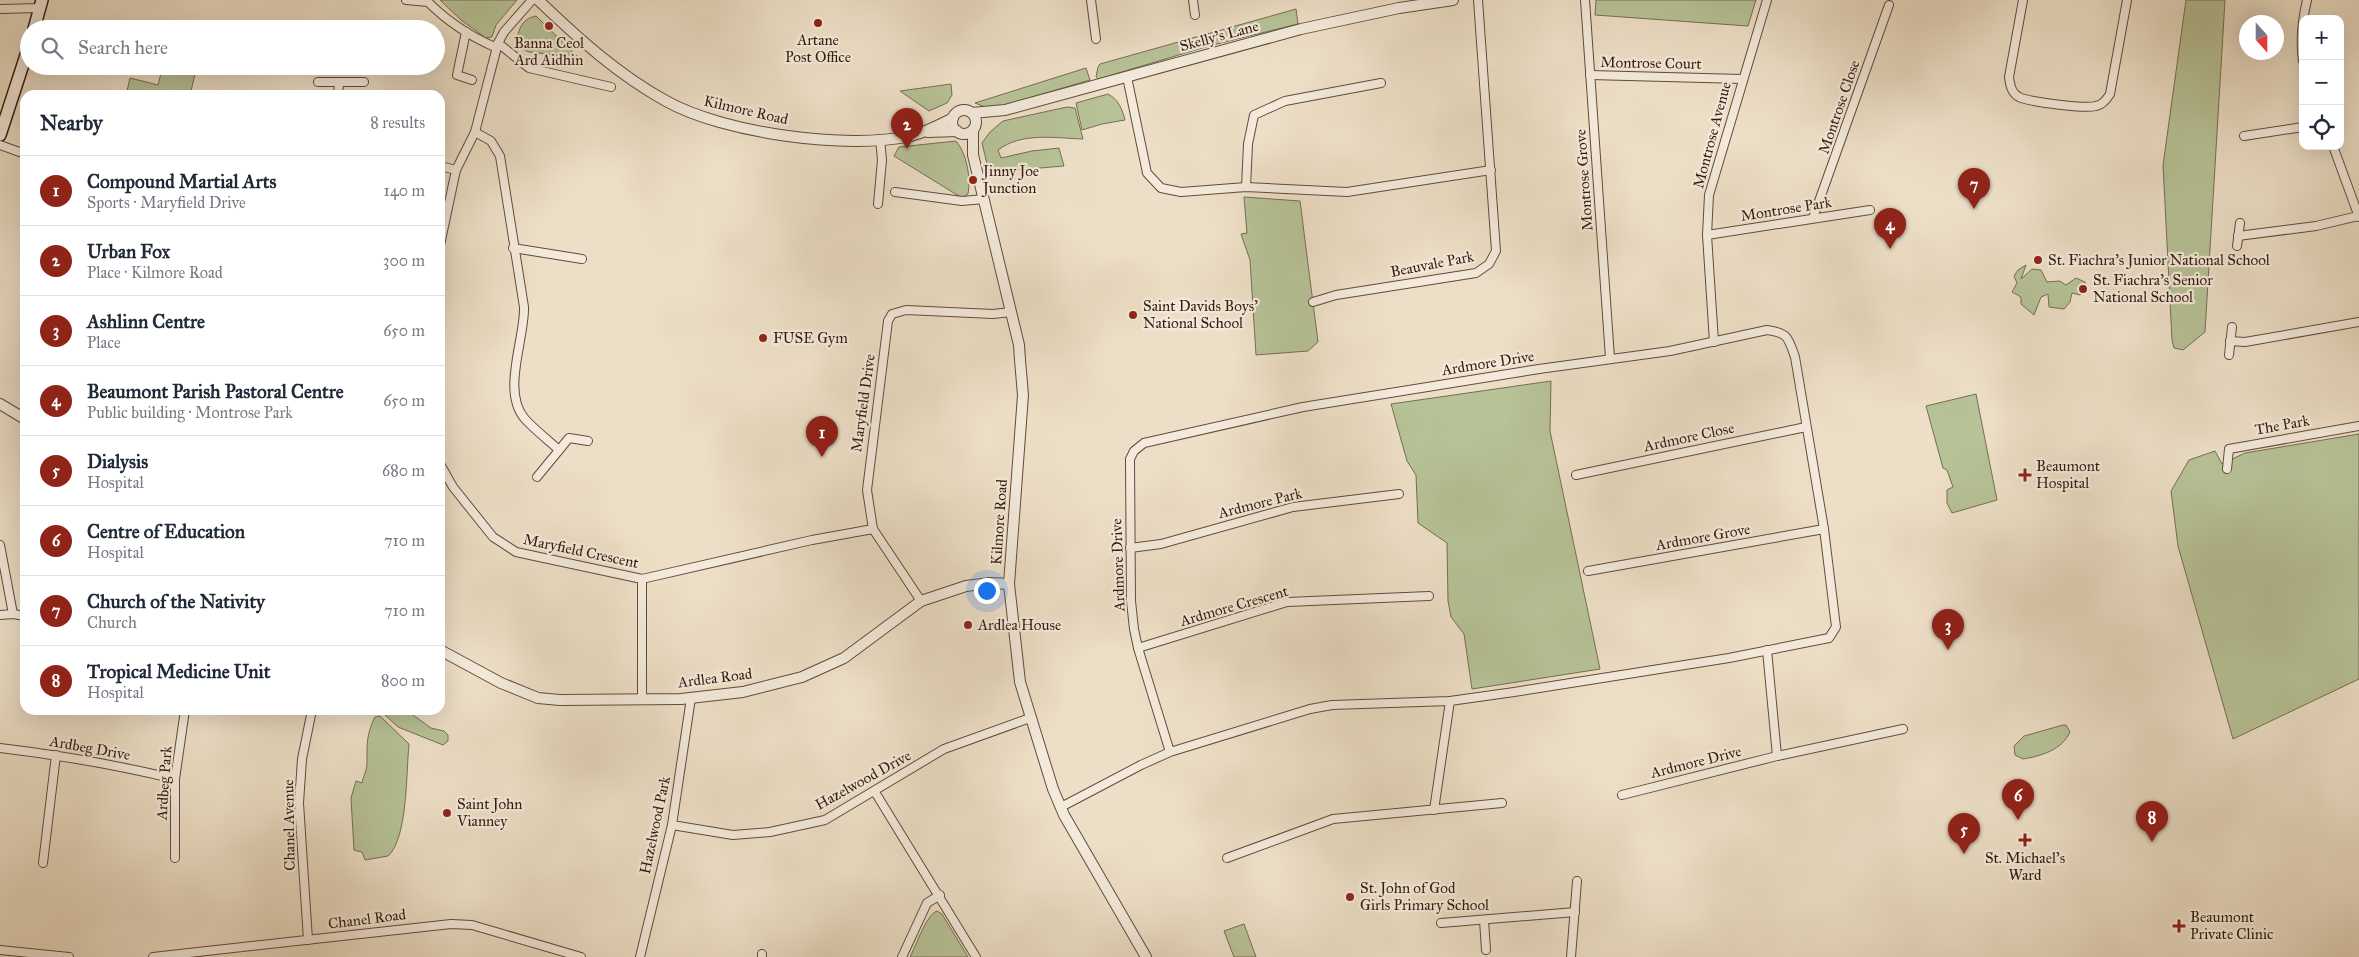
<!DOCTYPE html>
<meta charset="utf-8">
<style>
body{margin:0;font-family:"IM FELL Great Primer",serif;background:#f6f6f7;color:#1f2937}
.controls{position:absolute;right:15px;top:15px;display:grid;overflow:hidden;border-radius:10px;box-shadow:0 5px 20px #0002}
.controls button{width:45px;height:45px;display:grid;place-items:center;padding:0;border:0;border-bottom:1px solid #e0e1e3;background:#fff;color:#1f2937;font:25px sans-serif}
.compass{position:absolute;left:2239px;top:15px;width:45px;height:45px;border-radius:50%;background:#fff;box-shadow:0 5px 20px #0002;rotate:159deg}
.you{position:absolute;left:986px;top:590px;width:18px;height:18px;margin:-12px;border:4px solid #fff;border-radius:50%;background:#1a73e8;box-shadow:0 0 0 8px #1a73e833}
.badge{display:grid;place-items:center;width:32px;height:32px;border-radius:50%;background:#8f2418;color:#fff;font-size:16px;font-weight:700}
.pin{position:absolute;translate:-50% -41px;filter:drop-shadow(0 1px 2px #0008)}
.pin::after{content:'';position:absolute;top:26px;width:18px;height:15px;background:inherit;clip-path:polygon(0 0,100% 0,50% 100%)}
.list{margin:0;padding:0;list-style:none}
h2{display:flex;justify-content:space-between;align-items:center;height:65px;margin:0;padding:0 20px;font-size:21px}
h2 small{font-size:16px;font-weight:400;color:#747a83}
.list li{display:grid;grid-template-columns:32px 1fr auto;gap:15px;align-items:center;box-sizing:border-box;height:70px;padding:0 20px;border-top:1px solid #e0e1e3}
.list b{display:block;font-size:19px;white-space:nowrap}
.list p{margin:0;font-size:16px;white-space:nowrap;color:#747a83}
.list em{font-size:16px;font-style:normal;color:#747a83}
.icon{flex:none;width:28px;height:28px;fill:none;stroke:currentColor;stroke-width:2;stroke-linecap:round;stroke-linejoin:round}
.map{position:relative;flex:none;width:2359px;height:957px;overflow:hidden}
.search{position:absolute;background:#fff;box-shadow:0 5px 20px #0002;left:20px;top:20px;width:425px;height:55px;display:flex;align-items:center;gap:12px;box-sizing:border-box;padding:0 18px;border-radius:28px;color:#747a83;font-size:19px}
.panel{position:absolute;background:#fff;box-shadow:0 5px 20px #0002;left:20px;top:90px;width:425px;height:625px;border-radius:15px}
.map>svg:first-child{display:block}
</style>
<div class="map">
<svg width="2359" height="957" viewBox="0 0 2359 957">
<rect width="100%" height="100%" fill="#eddfc7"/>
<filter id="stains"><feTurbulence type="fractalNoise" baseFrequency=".004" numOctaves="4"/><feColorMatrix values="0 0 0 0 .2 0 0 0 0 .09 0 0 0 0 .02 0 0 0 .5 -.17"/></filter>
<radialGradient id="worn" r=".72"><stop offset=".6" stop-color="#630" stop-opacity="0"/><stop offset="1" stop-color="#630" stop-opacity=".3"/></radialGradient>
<g fill="#b7c297" stroke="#766e52">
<path d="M 440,0 L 517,0 L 496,25 L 492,37 L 486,38 L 461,20 Z"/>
<path d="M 1596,0 L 1756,0 L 1748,26 L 1595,15 Z"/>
<path d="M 2186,0 L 2225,0 L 2205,332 L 2183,350 L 2174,348 L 2172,340 L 2163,165 Z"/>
<path d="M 1296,9 L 1298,24 L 1209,46 L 1098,79 L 1096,77 L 1098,67 L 1100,64 Z"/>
<path d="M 536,16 L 579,58 L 529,52 L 516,46 C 518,32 520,19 536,16 Z"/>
<path d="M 163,66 L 197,66 L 190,95 L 126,95 L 130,78 L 158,85 Z"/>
<path d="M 1086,68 L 1090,80 L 998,107 L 985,107 L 975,103 Z"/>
<path d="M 951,84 L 952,95 L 947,103 L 929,111 L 900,91 Z"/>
<path d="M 1108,94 C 1119,100 1122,109 1125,120 L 1102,124 L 1082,130 L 1076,103 Z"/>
<path d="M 1067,107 L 1075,108 L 1083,139 C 1054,138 1022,132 998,150 L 1001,158 L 1032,151 L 1059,148 L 1064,166 L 1016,170 L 1007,176 L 989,172 L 982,143 L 990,132 L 1003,121 Z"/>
<path d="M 956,141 C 967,154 971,178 968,194 L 962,198 L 894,156 L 899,147 Z"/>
<path d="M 1244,197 L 1300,201 L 1318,342 L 1308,351 L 1256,355 L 1250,260 L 1241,234 L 1247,233 Z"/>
<path d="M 2026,265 L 2021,279 L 2032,269 L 2041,270 L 2047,282 L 2060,281 L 2066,285 L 2076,278 L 2085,282 L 2085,291 L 2080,295 L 2072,293 L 2070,302 L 2064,309 L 2049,307 L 2048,294 L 2041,297 L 2034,315 L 2021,304 L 2021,297 L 2012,292 L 2017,283 L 2014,276 L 2018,270 Z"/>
<path d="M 1551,381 L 1550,431 L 1600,669 L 1472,689 L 1464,634 L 1451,617 L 1448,601 L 1447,543 L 1418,523 L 1416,475 L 1407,461 L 1391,404 Z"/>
<path d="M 1976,394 L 1997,500 L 1952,513 L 1947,503 L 1947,490 L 1953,487 L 1947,470 L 1943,468 L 1926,406 Z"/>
<path d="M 2359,434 L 2359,679 L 2233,739 L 2178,546 L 2171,491 L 2189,460 L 2215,451 L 2222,464 L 2245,453 Z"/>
<path d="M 387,710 L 406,710 L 431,728 L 444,731 L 448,735 L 448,741 L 443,745 L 398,727 L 384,714 Z"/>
<path d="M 380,716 L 409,744 C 406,772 408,838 388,856 L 365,860 L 362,852 L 354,850 L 351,798 L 356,781 L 362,783 C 363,777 367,770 367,764 C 367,745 366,735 375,717 Z"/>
<path d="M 2063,725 L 2066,725 L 2070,732 C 2062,750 2041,756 2023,759 L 2015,755 L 2014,746 L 2024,736 Z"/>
<path d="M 937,911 L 942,914 L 968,957 L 910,957 C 916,946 926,915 937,911 Z"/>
<path d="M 1244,924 L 1256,957 L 1234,957 L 1224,931 Z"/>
</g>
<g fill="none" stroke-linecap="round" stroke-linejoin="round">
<g stroke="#634a3c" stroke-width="10">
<g id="minor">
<path d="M 406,0 L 428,2 C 448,22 471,37 497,48"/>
<path d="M 1091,0 L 1096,39"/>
<path d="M 1193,0 L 1195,15"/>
<path d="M 1585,0 L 1610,358"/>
<path d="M 2023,0 L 2009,77 C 2010,84 2011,93 2019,97 C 2030,102 2084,109 2096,106 C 2102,105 2107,99 2110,94 L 2127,0"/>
<path d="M 0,9 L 40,8"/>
<path d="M 466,32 L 457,75 L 472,80"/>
<path d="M 498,43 L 529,68 L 611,87"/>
<path d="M 2303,61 C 2300,40 2302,21 2307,0"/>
<path d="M 1590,75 L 1742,79"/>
<path d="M 1127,77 L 1147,173 L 1161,188 L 1181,192 L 1246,187 L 1347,192 L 1491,170"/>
<path d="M 318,82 L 364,82"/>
<path d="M 338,95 L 339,82"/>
<path d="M 475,132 L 491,141 L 500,156 L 524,307 C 525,339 501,392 525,419 C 535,430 548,440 559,450"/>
<path d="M 2244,136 L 2303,127"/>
<path d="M 0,145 L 25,154"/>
<path d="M 2333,146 L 2359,217"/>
<path d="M 440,166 L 456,170"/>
<path d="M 1246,187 L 1248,144 L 1254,115 L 1285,101 L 1381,83"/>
<path d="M 895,192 L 962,201 L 984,199"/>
<path d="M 878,204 L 882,160 L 880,139"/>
<path d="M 1813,218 L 1889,5"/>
<path d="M 1707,235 L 1870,210"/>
<path d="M 2238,236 L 2316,226 L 2358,216"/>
<path d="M 440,245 L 456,170 L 475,132 L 498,43 L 504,32 L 532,0"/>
<path d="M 2237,246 L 2240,223"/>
<path d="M 513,248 L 582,259"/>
<path d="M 1313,302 L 1336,295 L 1476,273 L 1489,264 L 1496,251 L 1478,0"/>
<path d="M 2230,341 L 2245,342 L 2359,322"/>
<path d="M 1714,342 L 1707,235 L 1709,195 L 1767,0"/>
<path d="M 2229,355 L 2232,327"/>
<path d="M 440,464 L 453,487 L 493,537 L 516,552 L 642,579 L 812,540 L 873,529"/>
<path d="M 2227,469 L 2229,449 L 2359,426"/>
<path d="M 1576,475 L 1806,427"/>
<path d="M 537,477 L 569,438 L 588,441"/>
<path d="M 0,545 L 13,614"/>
<path d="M 1130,548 L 1161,544 L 1293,507 L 1399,494"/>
<path d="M 1588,571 L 1824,529"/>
<path d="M 642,579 L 642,699"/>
<path d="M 921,601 L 873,529 L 867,490 L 888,321 L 892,314 L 906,310 L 993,314 L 1011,312"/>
<path d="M 0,615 L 13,614 L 25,616"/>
<path d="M 1138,648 L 1287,602 L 1429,596"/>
<path d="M 1767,650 L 1777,756"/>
<path d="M 0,748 C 59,755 117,765 175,779"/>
<path d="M 875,792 L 976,957"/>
<path d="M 1622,795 L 1777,756 L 1903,729"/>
<path d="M 1061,807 L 1141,765 L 1170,752 L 1310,709 L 1332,705 L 1450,701 L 1514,692 L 1729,658 L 1829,638 L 1836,627 L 1824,529 L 1795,357 C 1788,338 1789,333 1767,330 L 1670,351 L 1539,369 L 1303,407 L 1144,443 L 1134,451 L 1130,459 L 1131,601 L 1134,629 L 1138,648 L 1170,752"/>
<path d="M 1434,810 L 1450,701"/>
<path d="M 672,825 L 733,835 L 770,832 L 825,820 L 944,749 L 1030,718"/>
<path d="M 175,858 L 175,779 L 185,710"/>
<path d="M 1227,858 L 1333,819 L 1502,803"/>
<path d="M 43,863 L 56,755"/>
<path d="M 1484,920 L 1486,950"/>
<path d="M 1441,923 L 1575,912"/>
<path d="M 308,940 L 299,803 L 302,759 L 312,710"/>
<path d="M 0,950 L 69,957"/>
<path d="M 762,954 L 762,957"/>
<path d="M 153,957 L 451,924 L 472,925 L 581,957"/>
<path d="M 640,957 L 672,825 L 691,698"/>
<path d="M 902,957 L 927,903 L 940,895"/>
<path d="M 1571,957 L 1577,881"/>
</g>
</g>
<g stroke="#634a3c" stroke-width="12">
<g id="tertiary">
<path d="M 538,0 C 578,38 617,74 666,101 C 723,133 847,150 911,136 C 926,132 939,125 953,118"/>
<circle cx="964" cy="122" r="12"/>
<path d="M 972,113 L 1005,110 L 1301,29 L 1399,8 L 1453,0"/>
<path d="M 973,130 L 973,155 L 1019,345 L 1020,360 L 1023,395 L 1009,584 L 1020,682 L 1053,789 L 1064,815 L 1146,957"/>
<path d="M 928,132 L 957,131"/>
<path d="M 0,404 L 25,419"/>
<path d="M 440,650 L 501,683 L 538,698 L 560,700 L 681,699 L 743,692 L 802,677 L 844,658 L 921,601 L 966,586 L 990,583 L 1009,584"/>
</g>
</g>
<g stroke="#35190e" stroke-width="14">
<g id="secondary">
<path d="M 34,29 L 42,0"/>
<path d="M 0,135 L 29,46"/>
</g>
</g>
<use href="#minor" stroke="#f3eadb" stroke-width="8"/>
<use href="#tertiary" stroke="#f3eadb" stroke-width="10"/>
<use href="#secondary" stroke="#f3eadb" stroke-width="11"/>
</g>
<g fill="#8f2418" stroke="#f3eadb" stroke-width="2">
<circle cx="818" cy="23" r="5"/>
<circle cx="549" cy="26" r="5"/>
<circle cx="973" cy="180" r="5"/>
<circle cx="2038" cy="260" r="5"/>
<circle cx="2083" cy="289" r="5"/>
<circle cx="1133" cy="315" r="5"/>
<circle cx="763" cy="338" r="5"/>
<path d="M2022.5 467.5h5v5h5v5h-5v5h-5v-5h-5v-5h5z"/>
<circle cx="968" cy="625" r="5"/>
<circle cx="447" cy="813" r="5"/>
<path d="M2022.5 832.5h5v5h5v5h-5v5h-5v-5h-5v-5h5z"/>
<circle cx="1350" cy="897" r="5"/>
<path d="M2176.5 918.5h5v5h5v5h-5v5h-5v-5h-5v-5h5z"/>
</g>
<g text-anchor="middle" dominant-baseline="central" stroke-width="4.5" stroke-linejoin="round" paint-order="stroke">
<g font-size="15" fill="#35190e" stroke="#f3eadb">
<text transform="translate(1219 36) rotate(-15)">Skelly's Lane</text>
<text transform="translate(1651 63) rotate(1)">Montrose Court</text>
<text transform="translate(1839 107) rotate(-71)">Montrose Close</text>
<text transform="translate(746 110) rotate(13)">Kilmore Road</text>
<text transform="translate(1712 135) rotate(-75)">Montrose Avenue</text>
<text transform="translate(1584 180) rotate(-94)">Montrose Grove</text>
<text transform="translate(1786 209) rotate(-9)">Montrose Park</text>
<text transform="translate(1432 264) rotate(-11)">Beauvale Park</text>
<text transform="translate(1488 363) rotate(-9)">Ardmore Drive</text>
<text transform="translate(863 403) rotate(-82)">Maryfield Drive</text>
<text transform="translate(2282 425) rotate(-10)">The Park</text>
<text transform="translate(1689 437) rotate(-12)">Ardmore Close</text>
<text transform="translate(1260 503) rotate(-14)">Ardmore Park</text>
<text transform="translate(999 522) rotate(-86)">Kilmore Road</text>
<text transform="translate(1703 537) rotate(-10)">Ardmore Grove</text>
<text transform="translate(581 551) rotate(12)">Maryfield Crescent</text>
<text transform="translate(1118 565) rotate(-92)">Ardmore Drive</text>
<text transform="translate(1234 606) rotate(-16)">Ardmore Crescent</text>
<text transform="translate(715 678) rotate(-7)">Ardlea Road</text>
<text transform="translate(90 748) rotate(10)">Ardbeg Drive</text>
<text transform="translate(1696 762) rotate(-14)">Ardmore Drive</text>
<text transform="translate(863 780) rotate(-29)">Hazelwood Drive</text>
<text transform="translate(164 783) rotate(-86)">Ardbeg Park</text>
<text transform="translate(289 825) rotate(-91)">Chanel Avenue</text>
<text transform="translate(655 825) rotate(-78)">Hazelwood Park</text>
<text transform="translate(367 919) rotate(-7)">Chanel Road</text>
</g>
<g font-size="15" fill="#35190e" stroke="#f3eadb" text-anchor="start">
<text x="818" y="40" text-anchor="middle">Artane<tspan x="818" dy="17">Post Office</tspan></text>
<text x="549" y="43" text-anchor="middle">Banna Ceol<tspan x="549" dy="17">Ard Aidhin</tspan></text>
<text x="983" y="171">Jinny Joe<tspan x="983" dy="17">Junction</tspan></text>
<text x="2048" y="260">St. Fiachra's Junior National School</text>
<text x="2093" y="280">St. Fiachra's Senior<tspan x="2093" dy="17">National School</tspan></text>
<text x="1143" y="306">Saint Davids Boys'<tspan x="1143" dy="17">National School</tspan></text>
<text x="773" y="338">FUSE Gym</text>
<text x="2036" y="466">Beaumont<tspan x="2036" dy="17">Hospital</tspan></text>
<text x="978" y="625">Ardlea House</text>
<text x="457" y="804">Saint John<tspan x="457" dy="17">Vianney</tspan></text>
<text x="2025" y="858" text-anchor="middle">St. Michael's<tspan x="2025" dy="17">Ward</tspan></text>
<text x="1360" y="888">St. John of God<tspan x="1360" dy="17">Girls Primary School</tspan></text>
<text x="2190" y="917">Beaumont<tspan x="2190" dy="17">Private Clinic</tspan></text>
</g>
</g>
<rect width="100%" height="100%" filter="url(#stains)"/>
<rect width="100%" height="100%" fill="url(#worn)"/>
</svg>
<div class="controls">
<button>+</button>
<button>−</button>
<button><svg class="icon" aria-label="locate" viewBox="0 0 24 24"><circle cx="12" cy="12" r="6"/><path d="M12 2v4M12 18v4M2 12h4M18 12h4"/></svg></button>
</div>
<svg class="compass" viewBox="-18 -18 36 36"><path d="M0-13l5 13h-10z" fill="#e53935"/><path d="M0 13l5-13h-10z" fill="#747a83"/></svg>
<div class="you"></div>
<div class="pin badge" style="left:822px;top:457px">1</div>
<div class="pin badge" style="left:907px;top:149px">2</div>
<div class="pin badge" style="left:1948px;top:650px">3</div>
<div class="pin badge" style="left:1890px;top:249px">4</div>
<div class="pin badge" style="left:1964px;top:854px">5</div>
<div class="pin badge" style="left:2018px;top:820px">6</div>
<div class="pin badge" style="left:1974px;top:209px">7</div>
<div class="pin badge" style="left:2152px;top:842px">8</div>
<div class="search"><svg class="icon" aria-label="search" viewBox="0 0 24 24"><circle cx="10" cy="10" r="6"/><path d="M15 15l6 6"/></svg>Search here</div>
<section class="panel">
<h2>Nearby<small>8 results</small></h2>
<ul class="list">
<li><span class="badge">1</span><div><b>Compound Martial Arts</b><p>Sports · Maryfield Drive</p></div><em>140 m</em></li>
<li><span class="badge">2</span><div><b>Urban Fox</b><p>Place · Kilmore Road</p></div><em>300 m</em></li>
<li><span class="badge">3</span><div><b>Ashlinn Centre</b><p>Place</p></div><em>650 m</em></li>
<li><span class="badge">4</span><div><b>Beaumont Parish Pastoral Centre</b><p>Public building · Montrose Park</p></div><em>650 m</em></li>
<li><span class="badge">5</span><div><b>Dialysis</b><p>Hospital</p></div><em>680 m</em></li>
<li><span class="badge">6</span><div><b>Centre of Education</b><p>Hospital</p></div><em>710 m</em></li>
<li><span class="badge">7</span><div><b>Church of the Nativity</b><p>Church</p></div><em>710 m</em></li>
<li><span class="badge">8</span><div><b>Tropical Medicine Unit</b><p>Hospital</p></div><em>800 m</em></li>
</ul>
</section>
</div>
